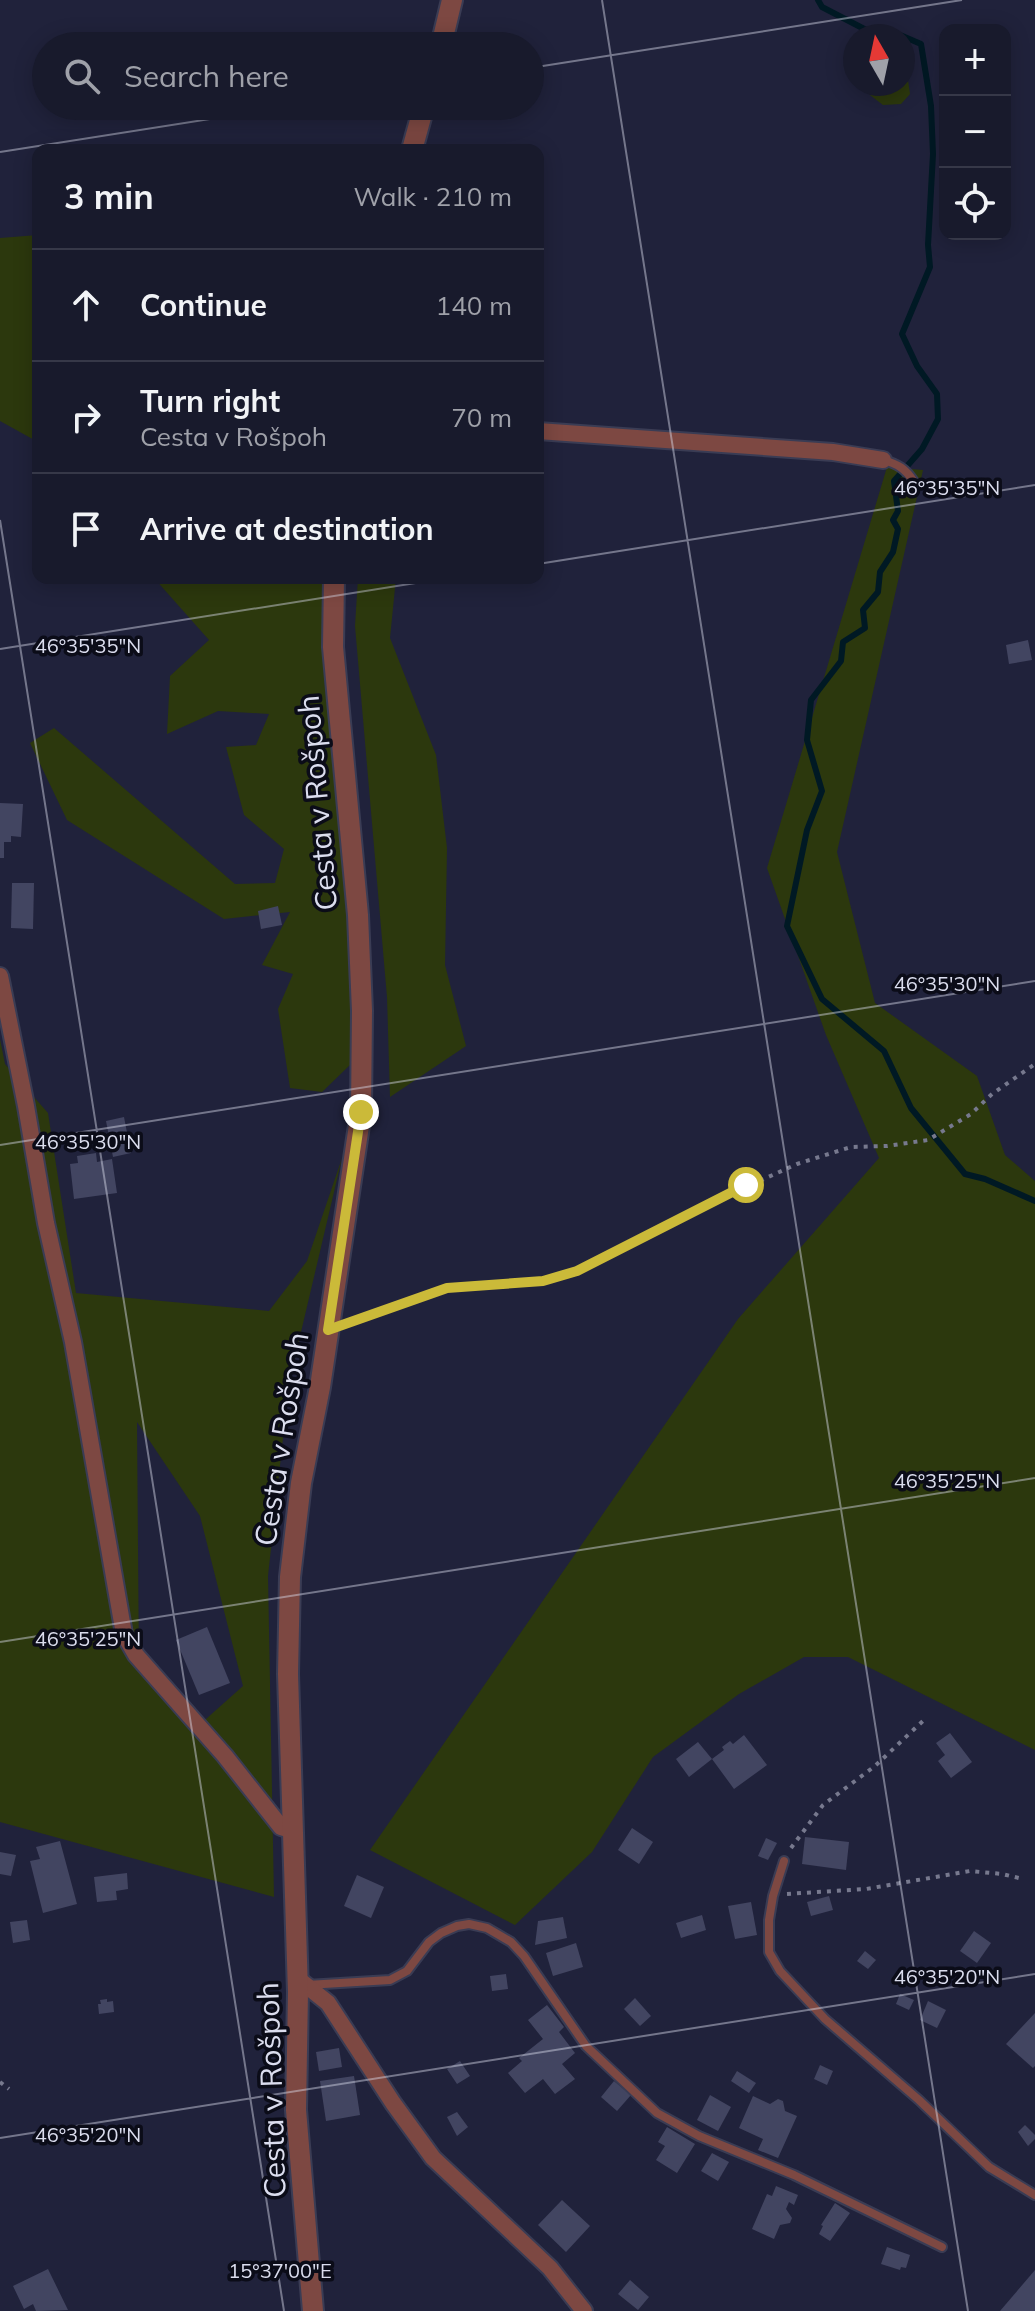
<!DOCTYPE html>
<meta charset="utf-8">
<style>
body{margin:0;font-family:Mulish,sans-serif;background:#252738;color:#f1f3f6}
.controls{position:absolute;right:24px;top:24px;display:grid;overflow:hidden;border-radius:16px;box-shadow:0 4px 20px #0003}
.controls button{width:72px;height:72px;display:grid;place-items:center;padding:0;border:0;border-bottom:2px solid #363848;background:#181a2c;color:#f1f3f6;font:40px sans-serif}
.compass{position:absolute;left:843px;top:24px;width:72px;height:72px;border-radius:50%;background:#181a2c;box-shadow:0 4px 20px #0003;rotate:351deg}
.stop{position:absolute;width:24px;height:24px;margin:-18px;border:6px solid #cbba39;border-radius:50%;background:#fff}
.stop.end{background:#cbba39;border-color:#fff;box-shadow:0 2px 8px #0008}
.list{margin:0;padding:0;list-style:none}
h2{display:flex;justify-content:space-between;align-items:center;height:104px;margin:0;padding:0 32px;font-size:34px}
h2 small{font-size:26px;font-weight:400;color:#9fa1a9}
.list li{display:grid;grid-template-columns:52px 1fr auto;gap:24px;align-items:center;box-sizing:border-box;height:112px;padding:0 32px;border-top:2px solid #363848}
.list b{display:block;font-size:30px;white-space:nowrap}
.list p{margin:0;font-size:26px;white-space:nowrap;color:#9fa1a9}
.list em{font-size:26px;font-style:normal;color:#9fa1a9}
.icon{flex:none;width:44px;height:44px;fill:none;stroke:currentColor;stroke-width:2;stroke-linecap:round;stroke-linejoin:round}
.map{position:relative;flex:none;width:1035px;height:2311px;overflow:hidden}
.search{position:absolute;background:#181a2c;box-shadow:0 4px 20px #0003;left:32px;top:32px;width:512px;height:88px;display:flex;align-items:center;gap:20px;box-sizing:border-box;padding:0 28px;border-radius:44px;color:#9fa1a9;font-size:30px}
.panel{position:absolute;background:#181a2c;box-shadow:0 4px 20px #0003;left:32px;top:144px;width:512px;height:440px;border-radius:16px}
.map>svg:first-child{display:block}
</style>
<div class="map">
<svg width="1035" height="2311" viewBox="0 0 1035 2311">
<rect width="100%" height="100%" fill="#20223b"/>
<g fill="#2c380d" fill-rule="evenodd">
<path d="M 903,68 L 907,73 L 910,94 L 901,104 L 883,105 L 870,95 L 865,84 L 903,84 Z"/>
<path d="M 38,235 L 38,442 L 0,421 L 0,238 Z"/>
<path d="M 887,467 L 923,470 L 837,852 L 875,1003 L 977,1076 L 1005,1155 L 1035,1181 L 1035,1750 L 848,1657 L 804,1657 L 739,1694 L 653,1757 L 592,1852 L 515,1925 L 370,1850 L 738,1319 L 879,1158 L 826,1035 L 767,868 Z"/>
<path d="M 154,578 L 324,578 L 324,677 L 352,946 L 351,1064 L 322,1092 L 290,1088 L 278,1009 L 293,974 L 262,965 L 290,912 L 224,919 L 67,820 L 30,743 L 54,728 L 235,884 L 275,883 L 284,849 L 244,815 L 226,747 L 256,745 L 269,714 L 218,711 L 167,734 L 170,676 L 209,640 Z"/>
<path d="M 358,578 L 396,578 L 390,638 L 436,755 L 447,848 L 445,965 L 466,1046 L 390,1097 L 387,997 L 355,626 Z"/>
<path d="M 0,1039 L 5,1064 L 48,1113 L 76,1293 L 269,1311 L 307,1261 L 342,1158 L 289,1383 L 268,1576 L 274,1897 L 0,1822 ZM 137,1422 L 200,1516 L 243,1686 L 197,1727 L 139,1670 Z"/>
</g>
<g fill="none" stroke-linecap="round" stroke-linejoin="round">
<path stroke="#001924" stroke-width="6" d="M 818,0 L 822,7 L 872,33 L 900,35 L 921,44 L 931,106 L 933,154 L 928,245 L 930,267 L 902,334 L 917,366 L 937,394 L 938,419 L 922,449 L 894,481 L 898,511 L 893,520 L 898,529 L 893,552 L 880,572 L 878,592 L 863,610 L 865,628 L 843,642 L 841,661 L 811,700 L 807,740 L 822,791 L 807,830 L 787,926 L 822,999 L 884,1051 L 911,1108 L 965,1174 L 985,1179 L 1035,1201"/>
</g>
<g fill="#424561">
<path d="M 1028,640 L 1032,660 L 1009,664 L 1006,645 Z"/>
<path d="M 0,803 L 23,804 L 21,837 L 11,836 L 11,842 L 4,842 L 4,858 L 0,858 Z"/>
<path d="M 12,883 L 34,883 L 33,929 L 11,928 Z"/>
<path d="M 278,906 L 282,925 L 261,929 L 258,911 Z"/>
<path d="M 124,1117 L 131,1153 L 113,1157 L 106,1121 Z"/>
<path d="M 96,1153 L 97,1162 L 112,1159 L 117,1193 L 74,1199 L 70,1164 L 78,1163 L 77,1156 Z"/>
<path d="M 207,1627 L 230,1683 L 199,1695 L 176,1640 Z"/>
<path d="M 950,1733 L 972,1762 L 951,1778 L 938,1761 L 945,1755 L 936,1743 Z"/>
<path d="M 744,1735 L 767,1765 L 734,1789 L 712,1759 L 724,1750 L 722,1747 L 730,1741 L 733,1744 Z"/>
<path d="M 698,1742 L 712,1759 L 689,1777 L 676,1759 Z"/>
<path d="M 632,1828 L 653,1842 L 639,1864 L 618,1850 Z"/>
<path d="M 805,1837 L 849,1842 L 846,1870 L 802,1864 Z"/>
<path d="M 766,1838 L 777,1843 L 768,1860 L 758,1856 Z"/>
<path d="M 60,1841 L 77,1904 L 43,1913 L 30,1861 L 40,1859 L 36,1847 Z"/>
<path d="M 0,1852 L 16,1855 L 11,1876 L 0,1874 Z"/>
<path d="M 127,1873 L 128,1889 L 116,1891 L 117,1900 L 97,1902 L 94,1877 Z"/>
<path d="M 357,1875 L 384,1887 L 371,1918 L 344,1906 Z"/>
<path d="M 829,1896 L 833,1910 L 811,1916 L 807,1902 Z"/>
<path d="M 751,1902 L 757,1935 L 735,1939 L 728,1906 Z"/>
<path d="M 702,1915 L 706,1930 L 681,1938 L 676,1923 Z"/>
<path d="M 563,1917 L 567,1938 L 535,1945 L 538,1921 Z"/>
<path d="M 27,1920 L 30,1940 L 13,1943 L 10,1922 Z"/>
<path d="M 974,1931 L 991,1943 L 977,1963 L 960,1951 Z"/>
<path d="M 576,1943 L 583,1967 L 553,1976 L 546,1953 Z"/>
<path d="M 865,1951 L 876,1960 L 868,1969 L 857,1961 Z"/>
<path d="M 506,1974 L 508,1989 L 492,1991 L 490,1976 Z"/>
<path d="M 900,1994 L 914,2000 L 909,2010 L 896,2004 Z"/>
<path d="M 635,1998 L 651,2016 L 640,2026 L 624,2009 Z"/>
<path d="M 107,1999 L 107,2002 L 113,2001 L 114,2012 L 99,2014 L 98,2004 L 101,2004 L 100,2000 Z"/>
<path d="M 928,2001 L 946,2010 L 937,2028 L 920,2020 Z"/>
<path d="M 547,2005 L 564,2027 L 559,2032 L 575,2053 L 562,2064 L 575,2079 L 555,2094 L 543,2079 L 525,2093 L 508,2073 L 522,2061 L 519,2058 L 543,2039 L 528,2020 Z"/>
<path d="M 1035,2013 L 1035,2066 L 1033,2068 L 1006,2044 Z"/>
<path d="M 339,2048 L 342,2067 L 319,2071 L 316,2052 Z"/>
<path d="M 460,2061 L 470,2076 L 457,2084 L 447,2069 Z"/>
<path d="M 820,2065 L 833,2071 L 827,2085 L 814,2079 Z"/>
<path d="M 737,2071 L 756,2083 L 749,2093 L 731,2081 Z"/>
<path d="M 354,2076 L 360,2115 L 326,2121 L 320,2081 Z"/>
<path d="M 614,2081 L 631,2095 L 617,2111 L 601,2097 Z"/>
<path d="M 710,2095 L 731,2107 L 718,2131 L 697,2120 Z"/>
<path d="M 753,2096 L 770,2104 L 778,2099 L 783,2101 L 785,2111 L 797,2116 L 778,2158 L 758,2150 L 763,2139 L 739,2128 Z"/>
<path d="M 457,2112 L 468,2127 L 457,2136 L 447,2117 Z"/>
<path d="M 1025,2125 L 1035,2135 L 1035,2139 L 1028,2146 L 1018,2132 Z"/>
<path d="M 667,2127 L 695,2144 L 677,2173 L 656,2160 L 665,2146 L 658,2142 Z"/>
<path d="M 712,2153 L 729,2162 L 718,2181 L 701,2171 Z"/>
<path d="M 776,2186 L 798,2195 L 794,2205 L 789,2202 L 786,2209 L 792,2218 L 790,2223 L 780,2225 L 774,2239 L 752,2229 L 767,2194 L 772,2196 Z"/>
<path d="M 562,2200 L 590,2226 L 566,2252 L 538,2225 Z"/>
<path d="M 835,2203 L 850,2213 L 830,2241 L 819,2234 L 823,2226 L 821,2225 Z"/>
<path d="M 887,2247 L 910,2255 L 906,2268 L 901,2267 L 900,2270 L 881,2264 Z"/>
<path d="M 48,2269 L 68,2310 L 36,2311 L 33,2304 L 24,2309 L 13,2286 Z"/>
<path d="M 1035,2270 L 1035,2311 L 1000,2311 Z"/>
<path d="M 630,2280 L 649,2297 L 638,2310 L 618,2294 Z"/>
</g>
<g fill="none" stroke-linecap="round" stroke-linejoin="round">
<g stroke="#3a3c54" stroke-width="12">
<g id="service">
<path d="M 883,460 C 898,464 906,469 914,482"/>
<path d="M 784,1861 L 773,1896 L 769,1920 L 769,1952 L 780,1971 L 825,2019 L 919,2100 L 989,2167 L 1035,2195"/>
<path d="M 307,1985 L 390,1980 L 407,1971 L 429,1942 L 441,1933 L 457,1926 L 469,1924 L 487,1928 L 511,1942 L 524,1956 L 586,2046 L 657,2113 L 699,2136 L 794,2175 L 942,2247"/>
</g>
</g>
<g stroke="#3a3c54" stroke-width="20">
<g id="minor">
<path d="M 538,431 L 833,452 L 883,460"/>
<path d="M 0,976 L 26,1106 L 46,1223 L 73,1342 L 124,1634 L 136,1655 L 225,1756 L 281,1827 L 291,1830"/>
<path d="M 297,1978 L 328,2003 L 393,2103 L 433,2158 L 550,2268 L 584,2311"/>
</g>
</g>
<g stroke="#3a3c54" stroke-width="24">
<g id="tertiary">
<path d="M 441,46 L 452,0"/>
<path d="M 412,150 L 424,106"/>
<path d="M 313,2311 L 296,2110 L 298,1992 L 288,1674 L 290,1577 L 301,1483 L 320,1387 L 361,1112 L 362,1011 L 358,915 L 333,647 L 334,578"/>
</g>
</g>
<g stroke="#77798e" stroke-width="4" stroke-dasharray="4 6" stroke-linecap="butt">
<path d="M 349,1323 L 447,1288 L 543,1281 L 561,1277 L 602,1261 L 700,1208 L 797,1164 L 851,1147 L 887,1146 L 928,1140 L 971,1114 L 992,1094 L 1035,1064"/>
<path d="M 791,1848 L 823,1805 L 875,1766 L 925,1719"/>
<path d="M 787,1894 L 866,1889 L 970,1871 L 1002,1874 L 1023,1879"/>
<path d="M 0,2082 L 9,2089"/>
</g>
<use href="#service" stroke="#7d4842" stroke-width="8"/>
<use href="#minor" stroke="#7d4842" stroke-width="16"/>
<use href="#tertiary" stroke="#7d4842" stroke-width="20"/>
</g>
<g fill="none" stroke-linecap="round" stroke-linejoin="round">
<path stroke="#cbba39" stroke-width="10" d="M 361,1112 L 328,1330 L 447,1288 L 543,1281 L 577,1271 L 746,1185"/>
</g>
<path fill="none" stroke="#dbddee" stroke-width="2" stroke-opacity="0.45" d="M 602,0 L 968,2311M 530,68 L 962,0M 0,152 L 293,106M 0,520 L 284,2311M 538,564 L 1035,485M 0,649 L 447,578M 0,1145 L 1035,981M 0,1642 L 1035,1478M 0,2138 L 1035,1974"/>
<g text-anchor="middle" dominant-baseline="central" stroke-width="7" stroke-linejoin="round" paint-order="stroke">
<g font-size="30" fill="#dbddee" stroke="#0b0c18">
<text transform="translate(317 803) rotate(-95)">Cesta v Rošpoh</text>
<text transform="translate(281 1439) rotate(-81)">Cesta v Rošpoh</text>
<text transform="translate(271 2090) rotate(-92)">Cesta v Rošpoh</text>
</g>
</g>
<g font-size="20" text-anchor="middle" fill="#dbddee" stroke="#0b0c18" stroke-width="7" stroke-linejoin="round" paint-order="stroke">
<text x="947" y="495">46°35'35"N</text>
<text x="88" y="653">46°35'35"N</text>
<text x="947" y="991">46°35'30"N</text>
<text x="88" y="1149">46°35'30"N</text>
<text x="947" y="1488">46°35'25"N</text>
<text x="88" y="1646">46°35'25"N</text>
<text x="947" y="1984">46°35'20"N</text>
<text x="88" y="2142">46°35'20"N</text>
<text x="280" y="2278">15°37'00"E</text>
</g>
</svg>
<div class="controls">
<button>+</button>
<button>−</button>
<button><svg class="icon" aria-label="locate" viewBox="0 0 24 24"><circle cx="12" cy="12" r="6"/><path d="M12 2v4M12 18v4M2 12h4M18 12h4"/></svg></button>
</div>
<svg class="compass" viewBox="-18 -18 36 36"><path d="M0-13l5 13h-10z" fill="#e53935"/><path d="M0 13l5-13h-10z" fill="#9fa1a9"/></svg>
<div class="stop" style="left:746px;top:1185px"></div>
<div class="stop end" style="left:361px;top:1112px"></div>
<div class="search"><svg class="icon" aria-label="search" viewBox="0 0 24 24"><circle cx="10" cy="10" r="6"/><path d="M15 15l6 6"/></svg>Search here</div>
<section class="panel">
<h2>3 min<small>Walk · 210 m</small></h2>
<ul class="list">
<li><svg class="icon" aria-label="ahead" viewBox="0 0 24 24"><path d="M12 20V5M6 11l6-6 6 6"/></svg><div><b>Continue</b></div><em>140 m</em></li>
<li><svg class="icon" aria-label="right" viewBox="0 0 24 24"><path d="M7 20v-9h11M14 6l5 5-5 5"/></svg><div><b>Turn right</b><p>Cesta v Rošpoh</p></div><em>70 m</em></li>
<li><svg class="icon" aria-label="arrive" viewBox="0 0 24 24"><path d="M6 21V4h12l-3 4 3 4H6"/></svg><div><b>Arrive at destination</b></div></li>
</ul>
</section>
</div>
